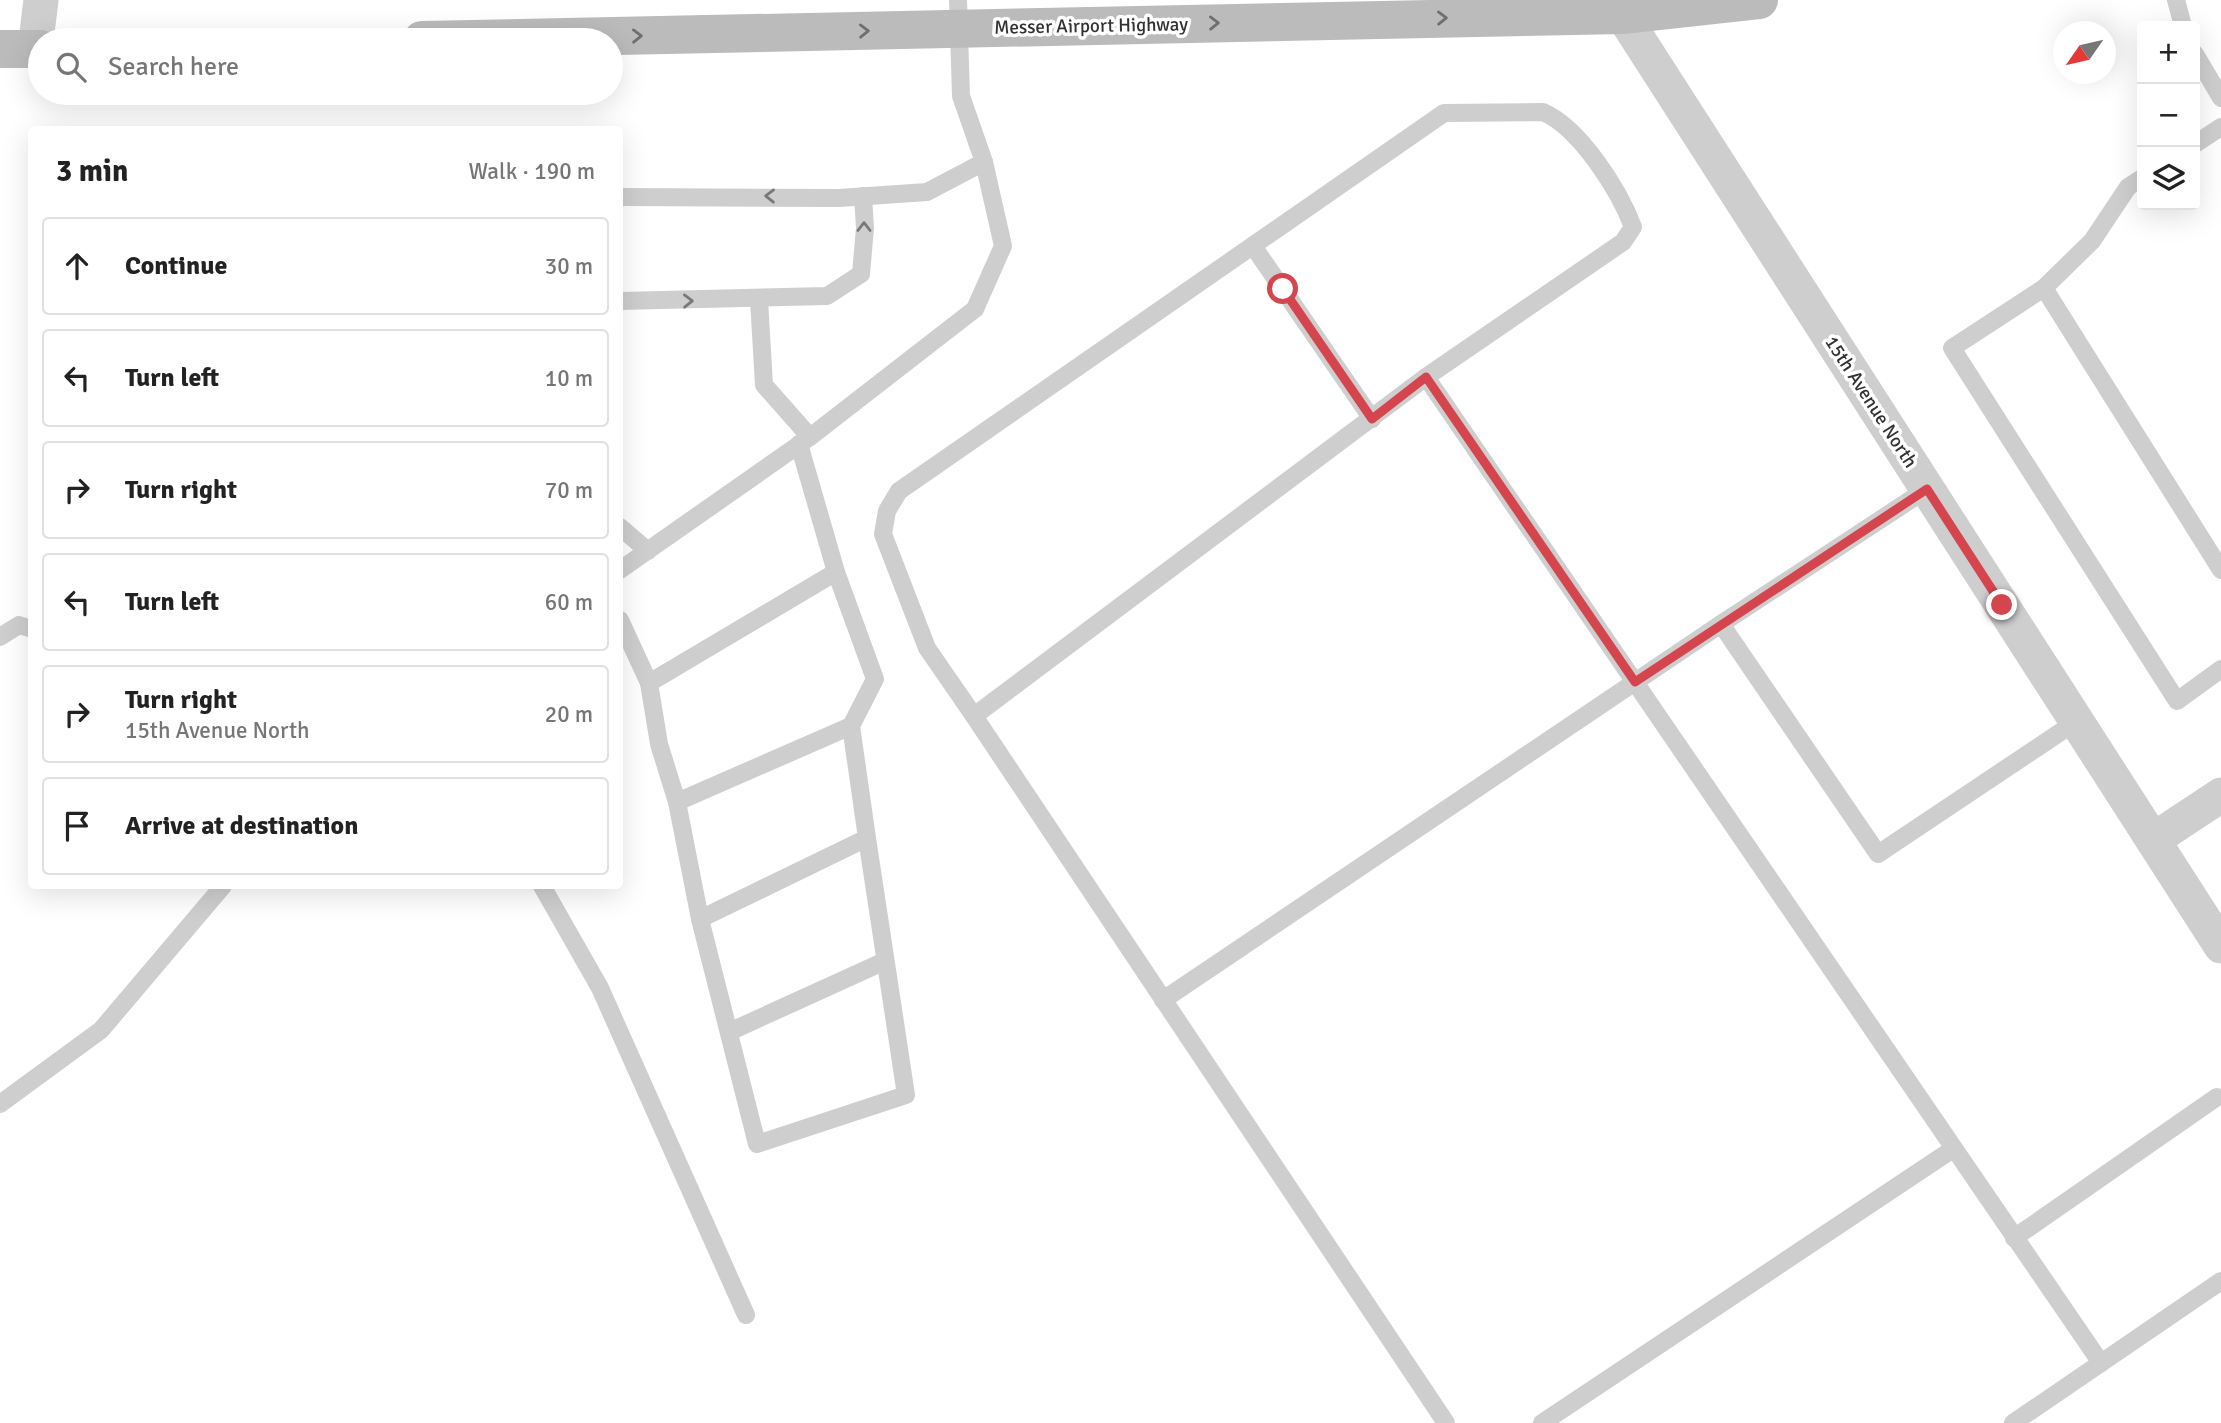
<!DOCTYPE html>
<meta charset="utf-8">
<style>
body{margin:0;font-family:Signika,sans-serif;background:#f6f6f6;color:#222}
.controls{position:absolute;right:21px;top:21px;display:grid;overflow:hidden;border-radius:7px;box-shadow:0 7px 28px #0002}
.controls button{width:63px;height:63px;display:grid;place-items:center;padding:0;border:0;border-bottom:2px solid #e0e0e0;background:#fff;color:#222;font:35px sans-serif}
.compass{position:absolute;left:2053px;top:21px;width:63px;height:63px;border-radius:50%;background:#fff;box-shadow:0 7px 28px #0002;rotate:236deg}
.stop{position:absolute;width:21px;height:21px;margin:-16px;border:5px solid #d5454e;border-radius:50%;background:#fff}
.stop.end{background:#d5454e;border-color:#fff;box-shadow:0 2px 7px #0008}
.list{margin:0;padding:0;list-style:none}
h2{display:flex;justify-content:space-between;align-items:center;height:91px;margin:0;padding:0 28px;font-size:30px}
h2 small{font-size:23px;font-weight:400;color:#767676}
.list li{display:grid;grid-template-columns:46px 1fr auto;gap:21px;align-items:center;box-sizing:border-box;height:98px;margin:0 14px 14px;padding:0 14px;border:2px solid #e0e0e0;border-radius:7px}
.list b{display:block;font-size:26px;white-space:nowrap}
.list p{margin:0;font-size:23px;white-space:nowrap;color:#767676}
.list em{font-size:23px;font-style:normal;color:#767676}
.icon{flex:none;width:38px;height:38px;fill:none;stroke:currentColor;stroke-width:2;stroke-linecap:round;stroke-linejoin:round}
.map{position:relative;flex:none;width:2221px;height:1423px;overflow:hidden}
.search{position:absolute;background:#fff;box-shadow:0 7px 28px #0002;left:28px;top:28px;width:595px;height:77px;display:flex;align-items:center;gap:18px;box-sizing:border-box;padding:0 24px;border-radius:38px;color:#767676;font-size:26px}
.panel{position:absolute;background:#fff;box-shadow:0 7px 28px #0002;left:28px;top:126px;width:595px;height:763px;border-radius:7px}
.map>svg:first-child{display:block}
</style>
<div class="map">
<svg width="2221" height="1423" viewBox="0 0 2221 1423">
<rect width="100%" height="100%" fill="#fff"/>
<g fill="none" stroke-linecap="round" stroke-linejoin="round">
<g stroke="#cecece" stroke-width="18">
<path d="M 2176,0 L 2183,26"/>
<path d="M 2195,54 L 2221,98"/>
<path d="M 2195,144 L 2221,127"/>
<path d="M 2142,178 L 2128,187 L 2092,241 L 2044,288 L 1952,348 L 2177,701 L 2221,669"/>
<path d="M 620,197 L 839,198 L 927,192 L 984,162"/>
<path d="M 1253,246 L 1372,419"/>
<path d="M 2044,288 L 2221,570"/>
<path d="M 759,300 L 764,385 L 810,437"/>
<path d="M 620,301 L 827,296 L 861,274 L 865,228 L 863,196"/>
<path d="M 799,444 L 836,572"/>
<path d="M 1927,489 L 1721,624 L 1878,854 L 2077,721"/>
<path d="M 620,527 L 648,551"/>
<path d="M 620,570 L 810,437 L 975,309 L 1003,246 L 984,162 L 961,96 L 958,0"/>
<path d="M 836,572 L 875,679 L 851,726 L 867,838 L 700,919 L 677,802 L 659,744 L 649,683 Z"/>
<path d="M 620,620 L 649,683"/>
<path d="M 0,637 L 19,625 L 32,629"/>
<path d="M 974,716 L 927,648 L 883,534 L 887,511 L 899,491 L 1444,113 L 1543,112 C 1580,128 1619,190 1633,227 L 1623,242 L 1426,377"/>
<path d="M 677,802 L 851,726"/>
<path d="M 542,886 L 600,988 L 746,1315"/>
<path d="M 700,919 L 757,1144 L 906,1095 L 867,838"/>
<path d="M 1163,1000 L 1721,624"/>
<path d="M 729,1032 L 885,961"/>
<path d="M 0,1104 L 101,1030 L 223,886"/>
<path d="M 2014,1238 L 2217,1097"/>
<path d="M 1446,1423 L 974,716 L 1426,377 L 2101,1363"/>
<path d="M 1542,1423 L 1953,1149"/>
<path d="M 2013,1423 L 2221,1281"/>
</g>
<g stroke="#cecece" stroke-width="35">
<path d="M 1613,0 L 2221,946"/>
<path d="M 35,49 L 41,0"/>
<path d="M 2153,840 L 2221,795"/>
</g>
<g stroke="#bbb" stroke-width="38">
<path d="M 422,40 L 1622,15 L 1759,0"/>
<path d="M 0,49 L 40,49"/>
</g>
</g>
<defs><path id="oneway-chevron" d="M-2-3.5L2.5 0L-2 3.5" fill="none" stroke-width="1.6" stroke-linecap="round" stroke-linejoin="round" transform="scale(1.75)"/></defs>
<g stroke="#6f6f6f">
<use href="#oneway-chevron" transform="translate(1442 18) rotate(-1)"/>
<use href="#oneway-chevron" transform="translate(1214 23) rotate(-1)"/>
<use href="#oneway-chevron" transform="translate(864 31) rotate(-1)"/>
<use href="#oneway-chevron" transform="translate(637 36) rotate(-1)"/>
</g>
<g stroke="#787878">
<use href="#oneway-chevron" transform="translate(770 196) rotate(-179)"/>
<use href="#oneway-chevron" transform="translate(864 227) rotate(-90)"/>
<use href="#oneway-chevron" transform="translate(688 301) rotate(-1)"/>
</g>
<g fill="none" stroke-linecap="round" stroke-linejoin="round">
<path stroke="#d5454e" stroke-width="9" d="M 1283,289 L 1372,419 L 1426,377 L 1635,682 L 1927,489 L 2002,605"/>
</g>
<g text-anchor="middle" dominant-baseline="central" stroke-width="7" stroke-linejoin="round" paint-order="stroke">
<g font-size="19" fill="#313131" stroke="#fff">
<text transform="translate(1091 26) rotate(-1)">Messer Airport Highway</text>
<text transform="translate(1871 402) rotate(57)">15th Avenue North</text>
</g>
</g>
</svg>
<div class="controls">
<button>+</button>
<button>−</button>
<button><svg class="icon" aria-label="layers" viewBox="0 0 24 24"><path d="M12 4l9 5-9 5-9-5zM3 14l9 5 9-5"/></svg></button>
</div>
<svg class="compass" viewBox="-18 -18 36 36"><path d="M0-13l5 13h-10z" fill="#e53935"/><path d="M0 13l5-13h-10z" fill="#767676"/></svg>
<div class="stop" style="left:1283px;top:289px"></div>
<div class="stop end" style="left:2002px;top:605px"></div>
<div class="search"><svg class="icon" aria-label="search" viewBox="0 0 24 24"><circle cx="10" cy="10" r="6"/><path d="M15 15l6 6"/></svg>Search here</div>
<section class="panel">
<h2>3 min<small>Walk · 190 m</small></h2>
<ul class="list">
<li><svg class="icon" aria-label="ahead" viewBox="0 0 24 24"><path d="M12 20V5M6 11l6-6 6 6"/></svg><div><b>Continue</b></div><em>30 m</em></li>
<li><svg class="icon" aria-label="left" viewBox="0 0 24 24"><path d="M17 20v-9H6M10 6l-5 5 5 5"/></svg><div><b>Turn left</b></div><em>10 m</em></li>
<li><svg class="icon" aria-label="right" viewBox="0 0 24 24"><path d="M7 20v-9h11M14 6l5 5-5 5"/></svg><div><b>Turn right</b></div><em>70 m</em></li>
<li><svg class="icon" aria-label="left" viewBox="0 0 24 24"><path d="M17 20v-9H6M10 6l-5 5 5 5"/></svg><div><b>Turn left</b></div><em>60 m</em></li>
<li><svg class="icon" aria-label="right" viewBox="0 0 24 24"><path d="M7 20v-9h11M14 6l5 5-5 5"/></svg><div><b>Turn right</b><p>15th Avenue North</p></div><em>20 m</em></li>
<li><svg class="icon" aria-label="arrive" viewBox="0 0 24 24"><path d="M6 21V4h12l-3 4 3 4H6"/></svg><div><b>Arrive at destination</b></div></li>
</ul>
</section>
</div>
